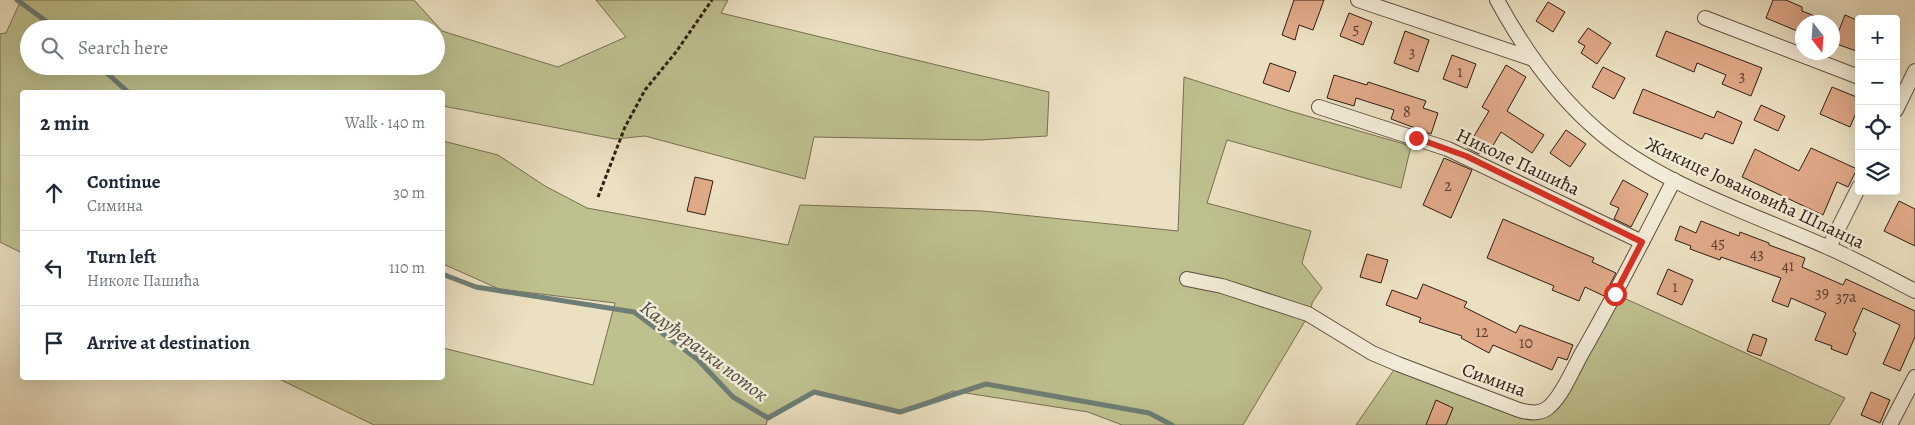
<!DOCTYPE html>
<meta charset="utf-8">
<style>
body{margin:0;font-family:Alegreya,serif;background:#f6f6f7;color:#1f2937}
.controls{position:absolute;right:15px;top:15px;display:grid;overflow:hidden;border-radius:5px;box-shadow:0 5px 20px #0002}
.controls button{width:45px;height:45px;display:grid;place-items:center;padding:0;border:0;border-bottom:1px solid #e0e1e3;background:#fff;color:#1f2937;font:25px sans-serif}
.compass{position:absolute;left:1795px;top:15px;width:45px;height:45px;border-radius:50%;background:#fff;box-shadow:0 5px 20px #0002;rotate:163deg}
.stop{position:absolute;width:15px;height:15px;margin:-11px;border:4px solid #d93025;border-radius:50%;background:#fff}
.stop.end{background:#d93025;border-color:#fff;box-shadow:0 1px 5px #0008}
.list{margin:0;padding:0;list-style:none}
h2{display:flex;justify-content:space-between;align-items:center;height:65px;margin:0;padding:0 20px;font-size:21px}
h2 small{font-size:16px;font-weight:400;color:#747a83}
.list li{display:grid;grid-template-columns:32px 1fr auto;gap:15px;align-items:center;box-sizing:border-box;height:75px;padding:0 20px;border-top:1px solid #e0e1e3}
.list b{display:block;font-size:19px;white-space:nowrap}
.list p{margin:0;font-size:16px;white-space:nowrap;color:#747a83}
.list em{font-size:16px;font-style:normal;color:#747a83}
.icon{flex:none;width:28px;height:28px;fill:none;stroke:currentColor;stroke-width:2;stroke-linecap:round;stroke-linejoin:round}
.map{position:relative;flex:none;width:1915px;height:425px;overflow:hidden}
.search{position:absolute;background:#fff;box-shadow:0 5px 20px #0002;left:20px;top:20px;width:425px;height:55px;display:flex;align-items:center;gap:12px;box-sizing:border-box;padding:0 18px;border-radius:28px;color:#747a83;font-size:19px}
.panel{position:absolute;background:#fff;box-shadow:0 5px 20px #0002;left:20px;top:90px;width:425px;height:290px;border-radius:5px}
.map>svg:first-child{display:block}
</style>
<div class="map">
<svg width="1915" height="425" viewBox="0 0 1915 425">
<rect width="100%" height="100%" fill="#ebe0c1"/>
<filter id="stains"><feTurbulence type="fractalNoise" baseFrequency=".004" numOctaves="4"/><feColorMatrix values="0 0 0 0 .2 0 0 0 0 .09 0 0 0 0 .02 0 0 0 .5 -.17"/></filter>
<radialGradient id="worn" r=".72"><stop offset=".6" stop-color="#630" stop-opacity="0"/><stop offset="1" stop-color="#630" stop-opacity=".3"/></radialGradient>
<g fill="#bec08e" stroke="#776e52" fill-rule="evenodd">
<path d="M 21,0 L 414,0 L 442,31 L 558,67 L 626,37 L 596,0 L 728,0 L 721,13 L 1049,92 L 1047,136 L 980,140 L 814,137 L 805,179 L 645,136 L 615,139 L 443,106 L 442,92 L 22,92 L 22,253 L 0,242 L 0,34 L 6,33 ZM 29,29 L 436,29 L 436,66 L 29,66 Z"/>
<path d="M 1184,77 L 1290,111 L 1411,146 L 1401,188 L 1227,140 L 1207,203 L 1311,231 L 1302,263 L 1322,288 L 1312,303 L 1311,311 L 1243,425 L 1122,425 L 1088,412 L 953,391 L 900,412 L 814,392 L 768,418 L 766,425 L 374,425 L 277,378 L 442,378 L 443,348 L 593,385 L 615,303 L 499,289 L 443,264 L 443,141 L 498,155 L 545,186 L 587,208 L 788,245 L 800,205 L 983,211 L 1178,231 Z"/>
<path d="M 1615,294 L 1845,398 L 1829,425 L 1356,425 L 1398,364 L 1533,413 L 1559,394 Z"/>
</g>
<g fill="none" stroke-linecap="round" stroke-linejoin="round">
<g stroke="#6e7d75" stroke-width="5">
<path d="M 17,0 L 57,29"/>
<path d="M 99,66 L 128,92"/>
<path d="M 442,274 L 476,287 L 634,312 L 697,359 L 733,397 L 768,418 L 814,392 L 900,412 L 986,384 L 1149,413 L 1172,425"/>
</g>
</g>
<g fill="#e0a988" stroke="#301d15">
<path d="M 1294,0 L 1324,0 L 1313,30 L 1299,25 L 1295,40 L 1282,35 Z"/>
<path d="M 1773,0 L 1786,0 L 1802,7 L 1802,11 L 1830,22 L 1802,22 L 1802,33 L 1766,18 Z"/>
<path d="M 1548,2 L 1565,12 L 1553,32 L 1536,21 Z"/>
<path d="M 1349,13 L 1372,22 L 1363,45 L 1340,36 Z"/>
<path d="M 1845,15 L 1859,21 L 1859,52 L 1834,43 Z"/>
<path d="M 1588,28 L 1611,43 L 1597,64 L 1581,53 L 1585,46 L 1578,42 Z"/>
<path d="M 1405,31 L 1429,40 L 1418,72 L 1394,63 Z"/>
<path d="M 1666,31 L 1762,68 L 1751,96 L 1722,84 L 1726,75 L 1697,63 L 1694,72 L 1656,56 Z"/>
<path d="M 1452,55 L 1476,64 L 1467,88 L 1443,79 Z"/>
<path d="M 1270,63 L 1296,72 L 1289,92 L 1263,83 Z"/>
<path d="M 1506,65 L 1526,77 L 1507,111 L 1544,135 L 1532,153 L 1501,132 L 1488,154 L 1481,150 L 1479,154 L 1467,148 L 1489,111 L 1482,107 Z"/>
<path d="M 1603,67 L 1625,78 L 1614,99 L 1592,87 Z"/>
<path d="M 1334,75 L 1367,85 L 1368,82 L 1426,101 L 1423,108 L 1438,113 L 1431,134 L 1391,119 L 1394,110 L 1356,98 L 1354,106 L 1327,98 Z"/>
<path d="M 1832,87 L 1859,98 L 1859,106 L 1850,127 L 1820,114 Z"/>
<path d="M 1643,89 L 1714,118 L 1717,111 L 1742,122 L 1733,144 L 1705,133 L 1702,139 L 1633,113 Z"/>
<path d="M 1761,105 L 1785,116 L 1778,131 L 1754,120 Z"/>
<path d="M 1566,130 L 1586,144 L 1570,167 L 1550,153 Z"/>
<path d="M 1811,148 L 1857,169 L 1848,187 L 1837,182 L 1823,215 L 1742,177 L 1755,149 L 1799,171 Z"/>
<path d="M 1444,158 L 1472,170 L 1451,218 L 1423,205 Z"/>
<path d="M 695,177 L 713,181 L 705,215 L 687,211 Z"/>
<path d="M 1623,180 L 1648,194 L 1631,227 L 1614,219 L 1619,208 L 1610,204 Z"/>
<path d="M 1899,201 L 1915,209 L 1915,246 L 1884,231 Z"/>
<path d="M 1503,219 L 1594,258 L 1592,262 L 1616,273 L 1604,296 L 1585,287 L 1579,301 L 1552,290 L 1554,286 L 1487,258 Z"/>
<path d="M 1701,221 L 1739,236 L 1740,232 L 1769,243 L 1769,245 L 1805,258 L 1802,267 L 1843,285 L 1846,279 L 1915,311 L 1915,337 L 1900,371 L 1883,364 L 1900,325 L 1863,308 L 1853,331 L 1856,333 L 1847,355 L 1831,349 L 1832,346 L 1815,340 L 1826,313 L 1791,298 L 1788,307 L 1772,301 L 1781,278 L 1721,257 L 1720,260 L 1690,249 L 1691,246 L 1675,240 L 1680,226 L 1696,233 Z"/>
<path d="M 1367,254 L 1388,260 L 1381,283 L 1360,277 Z"/>
<path d="M 1668,269 L 1693,280 L 1682,305 L 1657,294 Z"/>
<path d="M 1423,284 L 1467,302 L 1464,307 L 1516,333 L 1520,325 L 1573,345 L 1567,360 L 1558,357 L 1552,370 L 1493,345 L 1489,353 L 1461,338 L 1462,336 L 1419,322 L 1421,318 L 1386,305 L 1392,290 L 1417,299 Z"/>
<path d="M 1753,334 L 1767,339 L 1761,356 L 1747,351 Z"/>
<path d="M 1871,392 L 1890,400 L 1880,423 L 1861,415 Z"/>
<path d="M 1436,400 L 1453,408 L 1446,425 L 1426,425 Z"/>
</g>
<g fill="none" stroke-linecap="round" stroke-linejoin="round">
<g stroke="#5f4e40" stroke-width="16">
<g id="minor">
<path d="M 1358,0 L 1533,59"/>
<path d="M 1497,0 C 1523,48 1556,95 1598,131 C 1659,184 1753,214 1827,247 C 1857,260 1886,276 1915,291"/>
<path d="M 1705,18 L 1859,77"/>
<path d="M 1319,107 L 1448,149 L 1642,242"/>
<path d="M 1896,110 L 1915,71"/>
<path d="M 1829,247 L 1859,187"/>
<path d="M 1187,279 L 1222,286 L 1308,314 L 1372,353 L 1398,364 L 1519,410 C 1530,413 1542,415 1551,405 C 1564,392 1573,369 1582,353 C 1615,296 1644,238 1674,180"/>
<path d="M 1890,425 L 1915,377"/>
</g>
</g>
<path stroke="#301d15" stroke-width="3" stroke-dasharray="4 2.5" stroke-linecap="butt" d="M 598,197 L 625,127 L 645,90 L 676,52 L 712,0"/>
<use href="#minor" stroke="#f2ebd7" stroke-width="14"/>
</g>
<g fill="none" stroke-linecap="round" stroke-linejoin="round">
<path stroke="#d93025" stroke-width="6" d="M 1416,138 L 1466,156 L 1642,242 L 1615,294"/>
</g>
<g text-anchor="middle" dominant-baseline="central" stroke-width="5" stroke-linejoin="round" paint-order="stroke">
<g font-size="16" fill="#5c4032">
<text x="1356" y="29">5</text>
<text x="1412" y="52">3</text>
<text x="1460" y="72">1</text>
<text x="1742" y="76">3</text>
<text x="1407" y="112">8</text>
<text x="1448" y="186">2</text>
<text x="1718" y="243">45</text>
<text x="1757" y="254">43</text>
<text x="1788" y="266">41</text>
<text x="1675" y="287">1</text>
<text x="1822" y="293">39</text>
<text x="1846" y="297">37a</text>
<text x="1482" y="332">12</text>
<text x="1526" y="343">10</text>
</g>
<g font-size="19" fill="#301d15" stroke="#f2ebd7">
<text transform="translate(1518 162) rotate(25)">Николе Пашића</text>
<text transform="translate(1755 193) rotate(25)">Жикице Јовановића Шпанца</text>
<text transform="translate(1494 380) rotate(20)">Симина</text>
</g>
<g font-size="20" font-style="italic" fill="#4f4d45" stroke="#f2ebd7">
<text transform="translate(704 351) rotate(37)">Калуђерачки поток</text>
</g>
</g>
<rect width="100%" height="100%" filter="url(#stains)"/>
<rect width="100%" height="100%" fill="url(#worn)"/>
</svg>
<div class="controls">
<button>+</button>
<button>−</button>
<button><svg class="icon" aria-label="locate" viewBox="0 0 24 24"><circle cx="12" cy="12" r="6"/><path d="M12 2v4M12 18v4M2 12h4M18 12h4"/></svg></button>
<button><svg class="icon" aria-label="layers" viewBox="0 0 24 24"><path d="M12 4l9 5-9 5-9-5zM3 14l9 5 9-5"/></svg></button>
</div>
<svg class="compass" viewBox="-18 -18 36 36"><path d="M0-13l5 13h-10z" fill="#e53935"/><path d="M0 13l5-13h-10z" fill="#747a83"/></svg>
<div class="stop" style="left:1615px;top:294px"></div>
<div class="stop end" style="left:1416px;top:138px"></div>
<div class="search"><svg class="icon" aria-label="search" viewBox="0 0 24 24"><circle cx="10" cy="10" r="6"/><path d="M15 15l6 6"/></svg>Search here</div>
<section class="panel">
<h2>2 min<small>Walk · 140 m</small></h2>
<ul class="list">
<li><svg class="icon" aria-label="ahead" viewBox="0 0 24 24"><path d="M12 20V5M6 11l6-6 6 6"/></svg><div><b>Continue</b><p>Симина</p></div><em>30 m</em></li>
<li><svg class="icon" aria-label="left" viewBox="0 0 24 24"><path d="M17 20v-9H6M10 6l-5 5 5 5"/></svg><div><b>Turn left</b><p>Николе Пашића</p></div><em>110 m</em></li>
<li><svg class="icon" aria-label="arrive" viewBox="0 0 24 24"><path d="M6 21V4h12l-3 4 3 4H6"/></svg><div><b>Arrive at destination</b></div></li>
</ul>
</section>
</div>
